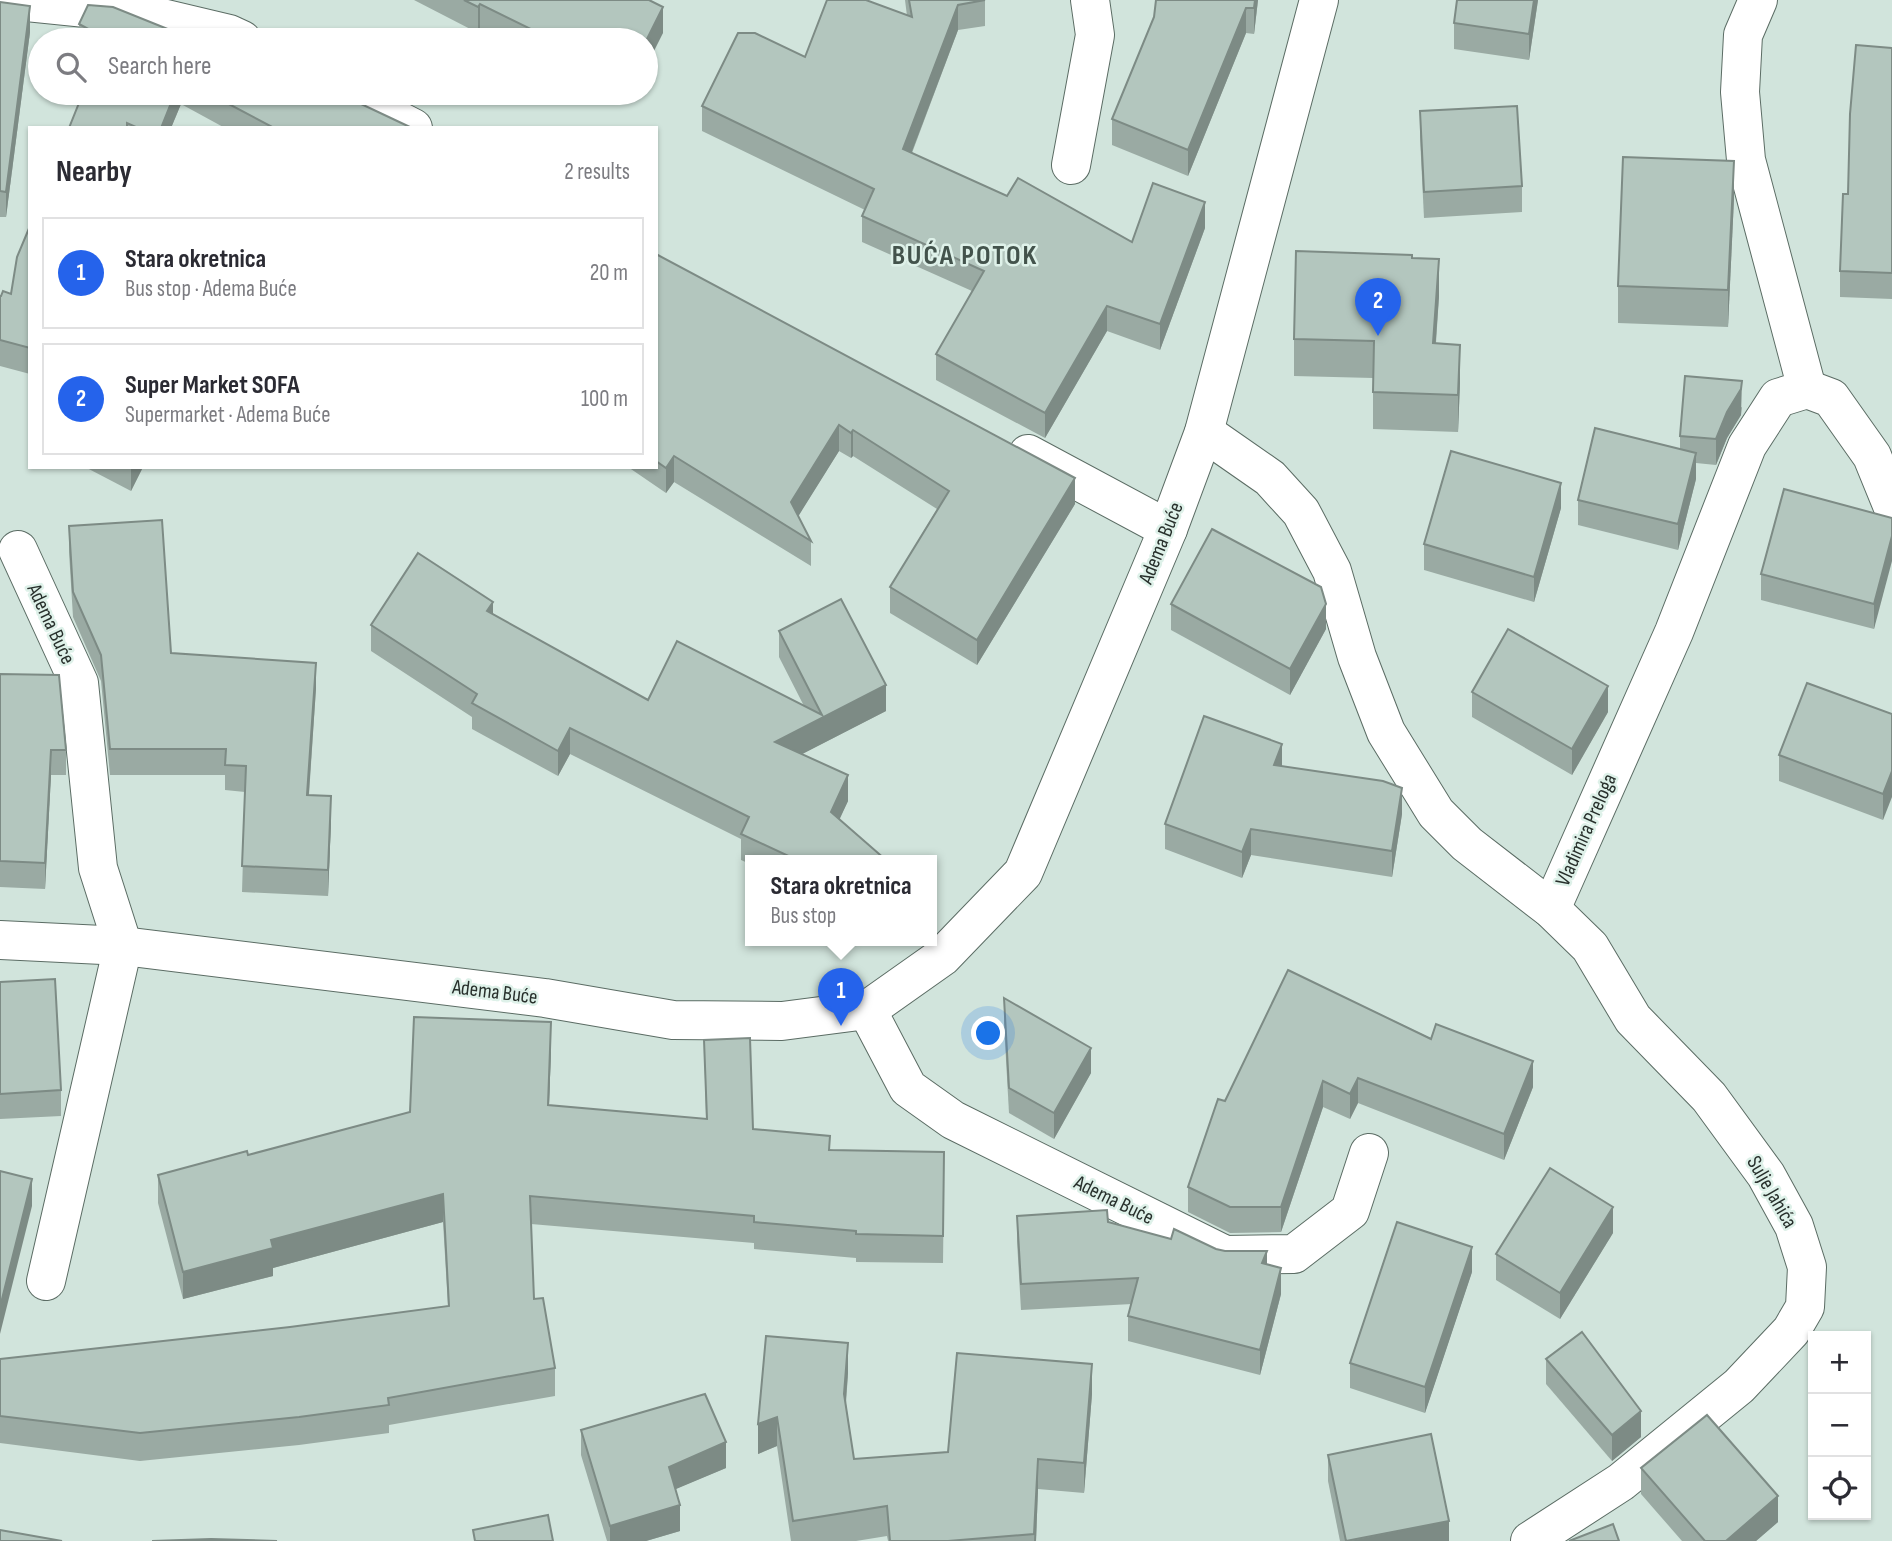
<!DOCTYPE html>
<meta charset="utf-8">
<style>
body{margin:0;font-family:"Sofia Sans Condensed",sans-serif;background:#f7f7f7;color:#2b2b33}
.controls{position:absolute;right:21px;bottom:21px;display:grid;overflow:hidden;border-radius:0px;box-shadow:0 2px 5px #0004}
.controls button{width:63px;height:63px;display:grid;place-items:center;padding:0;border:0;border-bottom:2px solid #e1e1e2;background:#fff;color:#2b2b33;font:35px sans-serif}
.you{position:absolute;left:989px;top:1034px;width:24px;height:24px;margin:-18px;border:5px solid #fff;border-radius:50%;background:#1a73e8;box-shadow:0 0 0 10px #1a73e833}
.badge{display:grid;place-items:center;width:46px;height:46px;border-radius:50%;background:#2563eb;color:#fff;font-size:23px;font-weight:700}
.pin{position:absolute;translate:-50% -58px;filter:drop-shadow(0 2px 4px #0008)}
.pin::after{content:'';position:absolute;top:37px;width:24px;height:21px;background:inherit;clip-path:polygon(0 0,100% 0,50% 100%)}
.popup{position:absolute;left:745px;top:855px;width:192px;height:91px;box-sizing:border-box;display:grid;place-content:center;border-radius:0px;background:#fff;filter:drop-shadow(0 2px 5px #0005);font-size:23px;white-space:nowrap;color:#7c7c81}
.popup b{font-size:26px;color:#2b2b33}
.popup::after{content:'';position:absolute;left:50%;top:100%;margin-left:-14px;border:14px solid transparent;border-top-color:#fff}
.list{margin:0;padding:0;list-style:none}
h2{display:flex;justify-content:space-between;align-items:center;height:91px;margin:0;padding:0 28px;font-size:30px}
h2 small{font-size:23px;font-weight:400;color:#7c7c81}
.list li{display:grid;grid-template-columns:46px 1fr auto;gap:21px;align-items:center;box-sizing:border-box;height:112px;margin:0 14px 14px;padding:0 14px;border:2px solid #e1e1e2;border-radius:0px}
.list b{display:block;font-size:26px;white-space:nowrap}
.list p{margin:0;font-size:23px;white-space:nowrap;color:#7c7c81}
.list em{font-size:23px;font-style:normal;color:#7c7c81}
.icon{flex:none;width:38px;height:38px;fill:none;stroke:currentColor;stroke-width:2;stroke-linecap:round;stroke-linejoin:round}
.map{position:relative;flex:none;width:1892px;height:1541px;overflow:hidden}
.search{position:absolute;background:#fff;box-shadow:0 2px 5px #0004;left:28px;top:28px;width:630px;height:77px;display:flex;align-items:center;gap:18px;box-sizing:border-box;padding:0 24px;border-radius:38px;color:#7c7c81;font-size:26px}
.panel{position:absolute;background:#fff;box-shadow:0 2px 5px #0004;left:28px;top:126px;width:630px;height:343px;border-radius:0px}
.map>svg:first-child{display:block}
</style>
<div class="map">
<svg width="1892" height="1541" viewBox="0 0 1892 1541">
<rect width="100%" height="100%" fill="#d1e4dc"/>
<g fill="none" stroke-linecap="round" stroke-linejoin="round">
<g stroke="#5b6c64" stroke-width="40">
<g id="minor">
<path d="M 7,0 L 145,14 L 229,34 L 242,40"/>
<path d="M 1758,0 L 1743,35 L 1740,92 L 1746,160 L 1807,389"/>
<path d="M 345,93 L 413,128"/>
<path d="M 1071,165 L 1095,35 L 1090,0"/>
<path d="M 1204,432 L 1270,478 L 1301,512 L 1332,571 L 1357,657 L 1386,732 L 1436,813 L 1467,844 L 1551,909 L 1590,947 L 1633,1019 L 1709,1097 L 1766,1175 L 1794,1226 L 1807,1267 L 1805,1307 L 1791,1331 L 1739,1386 L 1621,1482 L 1530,1541"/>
<path d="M 1028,454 L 1168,529"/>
<path d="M 18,550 L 79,683 L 98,868 L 123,946 L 46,1281"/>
<path d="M 1551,909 L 1674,632 L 1747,446 L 1778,398 L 1807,389 L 1831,398 L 1872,456 L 1892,505"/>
<path d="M 0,940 L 123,946 L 545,998 L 673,1020 L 782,1021 L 867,1010 L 942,957 L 1023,873 L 1168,529 L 1204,432 L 1319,0"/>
<path d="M 867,1010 L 908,1088 L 953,1120 L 1225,1255 L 1294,1254 L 1350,1211 L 1369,1153"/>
</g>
</g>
<use href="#minor" stroke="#fff" stroke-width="38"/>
</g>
<g fill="#9aaaa3">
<path d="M 414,0 L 649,0 L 663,33 L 646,40 L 501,40 L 480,30 L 478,33 Z"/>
<path d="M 905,0 L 985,0 L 985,26 L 958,30 L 912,153 L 1007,196 L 1132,242 L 1205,228 L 1160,350 L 1107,331 L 1045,438 L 936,380 L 936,354 L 972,291 L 862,242 L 862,216 L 865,210 L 702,131 L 702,106 L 907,16 Z"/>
<path d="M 1156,0 L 1258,0 L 1254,34 L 1246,33 L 1188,176 L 1112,145 L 1112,119 L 1154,17 Z"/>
<path d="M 1538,0 L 1529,60 L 1454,49 L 1454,23 Z"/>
<path d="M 0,2 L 30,32 L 6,217 L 0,217 Z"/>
<path d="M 79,24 L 195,40 L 79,40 Z"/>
<path d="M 1892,48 L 1892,299 L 1840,297 L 1840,271 L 1848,194 Z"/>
<path d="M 83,93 L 338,93 L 412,128 L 225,128 L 181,104 L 171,128 L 69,128 Z"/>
<path d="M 608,93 L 632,93 L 628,102 Z"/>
<path d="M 1420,111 L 1522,186 L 1522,212 L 1424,218 L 1420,137 Z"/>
<path d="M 1734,198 L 1728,327 L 1618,323 L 1618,286 Z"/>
<path d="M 30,226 L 30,374 L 0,366 L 0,296 L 11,294 Z"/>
<path d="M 656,254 L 1075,504 L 977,665 L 890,613 L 890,587 L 937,509 L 853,456 L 851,458 L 839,451 L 798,516 L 811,541 L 811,566 L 674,482 L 666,493 L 628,467 L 656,467 Z"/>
<path d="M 1412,258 L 1439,296 L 1436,343 L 1460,382 L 1458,432 L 1373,429 L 1373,378 L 1294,376 L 1294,339 Z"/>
<path d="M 1742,407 L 1741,415 L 1727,438 L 1716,465 L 1696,463 L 1696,479 L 1678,550 L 1578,525 L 1578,500 L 1680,449 L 1680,436 Z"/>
<path d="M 85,467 L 143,467 L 131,491 Z"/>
<path d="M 1561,508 L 1534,602 L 1424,570 L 1424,544 Z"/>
<path d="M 1892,518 L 1874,629 L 1761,600 L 1761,574 Z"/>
<path d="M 69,526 L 171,653 L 316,688 L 309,795 L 331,821 L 328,896 L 242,892 L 245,792 L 225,790 L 225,775 L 110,775 L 101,681 L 73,617 L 69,552 Z"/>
<path d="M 1171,604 L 1326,629 L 1290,695 L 1171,630 Z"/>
<path d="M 493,614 L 648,700 L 804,706 L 779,657 L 779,631 L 886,711 L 802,754 L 848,801 L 839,819 L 886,860 L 750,860 L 750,864 L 741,860 L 741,839 L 570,754 L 558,776 L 472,729 L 472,717 L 371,651 L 371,625 Z"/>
<path d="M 0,674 L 66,750 L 66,775 L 51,775 L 45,889 L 0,887 Z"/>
<path d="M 1472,692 L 1608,712 L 1572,775 L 1472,717 Z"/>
<path d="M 1892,714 L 1883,820 L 1779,781 L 1779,755 Z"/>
<path d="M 1282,766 L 1402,814 L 1392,877 L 1251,855 L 1242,878 L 1165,849 L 1165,824 Z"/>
<path d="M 1288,970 L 1533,1087 L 1504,1160 L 1358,1103 L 1350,1119 L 1323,1107 L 1281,1232 L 1230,1233 L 1188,1212 L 1188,1187 L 1225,1101 Z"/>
<path d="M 0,982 L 61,1090 L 61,1116 L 0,1119 Z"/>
<path d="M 1004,998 L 1091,1073 L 1054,1139 L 1009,1113 L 1004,1024 Z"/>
<path d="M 704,1040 L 753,1129 L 944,1179 L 943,1263 L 856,1262 L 856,1258 L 754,1249 L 754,1243 L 531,1224 L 534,1299 L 555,1368 L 555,1396 L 389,1425 L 389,1433 L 299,1445 L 140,1461 L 0,1443 L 0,1359 L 290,1327 L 448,1306 L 443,1222 L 273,1268 L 273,1276 L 183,1299 L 158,1203 L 158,1175 L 248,1155 L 410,1112 L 551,1050 L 549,1105 L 706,1119 Z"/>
<path d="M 1017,1216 L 1108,1222 L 1171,1239 L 1216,1249 L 1267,1264 L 1281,1294 L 1260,1375 L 1128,1341 L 1128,1316 L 1132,1304 L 1021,1310 L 1017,1241 Z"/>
<path d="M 1613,1233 L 1560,1319 L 1496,1280 L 1496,1254 Z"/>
<path d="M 1472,1272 L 1425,1413 L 1350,1388 L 1350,1363 Z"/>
<path d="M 1546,1359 L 1641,1437 L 1612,1461 L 1546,1384 Z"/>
<path d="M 848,1373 L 846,1404 L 854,1459 L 948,1452 L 1092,1394 L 1084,1493 L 1038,1489 L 1036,1541 L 888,1541 L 887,1536 L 856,1541 L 791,1541 L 777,1446 L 758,1454 L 758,1424 Z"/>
<path d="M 581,1430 L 726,1468 L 675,1489 L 680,1531 L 646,1541 L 607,1541 L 581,1455 Z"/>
<path d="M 1328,1455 L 1449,1541 L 1340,1541 L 1328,1481 Z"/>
<path d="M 1641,1468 L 1778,1522 L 1756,1541 L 1682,1541 L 1641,1494 Z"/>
</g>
<g fill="#7d8b85">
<path d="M 1255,0 L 1258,0 L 1254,34 L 1254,8 Z"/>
<path d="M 1534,0 L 1538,0 L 1529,60 L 1529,34 Z"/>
<path d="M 480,4 L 480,30 L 478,33 L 478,7 Z"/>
<path d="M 958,5 L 958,30 L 903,175 L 903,149 Z"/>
<path d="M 30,6 L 30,32 L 6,217 L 6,192 Z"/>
<path d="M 663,7 L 663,33 L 646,67 L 646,41 Z"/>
<path d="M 1246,8 L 1246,33 L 1188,176 L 1188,150 Z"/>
<path d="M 175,93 L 181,93 L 181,104 L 171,128 L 161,128 Z"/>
<path d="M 628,93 L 632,93 L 628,102 Z"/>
<path d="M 1734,161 L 1734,198 L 1728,327 L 1728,290 Z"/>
<path d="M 1205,202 L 1205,228 L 1160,350 L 1160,324 Z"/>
<path d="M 1439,259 L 1439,296 L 1433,380 L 1433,343 Z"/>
<path d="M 1107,306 L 1107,331 L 1045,438 L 1045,413 Z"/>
<path d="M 1460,345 L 1460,382 L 1458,432 L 1458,395 Z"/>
<path d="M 1742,381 L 1741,415 L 1727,438 L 1716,465 L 1716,439 L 1727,412 Z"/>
<path d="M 839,425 L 839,451 L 791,528 L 791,502 Z"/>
<path d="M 853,430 L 853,456 L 851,458 L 851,433 Z"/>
<path d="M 1696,453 L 1696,479 L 1678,550 L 1678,524 Z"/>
<path d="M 674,456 L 674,482 L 666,493 L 666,468 Z"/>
<path d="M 131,467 L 143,467 L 131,491 Z"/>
<path d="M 1075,478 L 1075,504 L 977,665 L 977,640 Z"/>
<path d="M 1561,483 L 1561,508 L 1534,602 L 1534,577 Z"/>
<path d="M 1892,536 L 1892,561 L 1874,629 L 1874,604 Z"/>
<path d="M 493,602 L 493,627 L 487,611 Z"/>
<path d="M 1326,604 L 1326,629 L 1290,695 L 1290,669 Z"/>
<path d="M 316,663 L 316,688 L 307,820 L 307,795 Z"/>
<path d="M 886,685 L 886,711 L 775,768 L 775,742 Z"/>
<path d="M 1608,686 L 1608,712 L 1572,775 L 1572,749 Z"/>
<path d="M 570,728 L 570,754 L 558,776 L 558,751 Z"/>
<path d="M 1282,744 L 1282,770 L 1274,765 Z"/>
<path d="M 51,750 L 51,775 L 45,889 L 45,863 Z"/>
<path d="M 1892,771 L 1892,797 L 1883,820 L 1883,794 Z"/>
<path d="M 848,775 L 848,801 L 831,838 L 831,812 Z"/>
<path d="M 1402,788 L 1402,814 L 1392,877 L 1392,851 Z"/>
<path d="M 331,796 L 331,821 L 328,896 L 328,870 Z"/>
<path d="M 1251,829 L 1251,855 L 1242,878 L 1242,852 Z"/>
<path d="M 551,1022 L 551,1050 L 548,1133 L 548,1105 Z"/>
<path d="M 1091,1048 L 1091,1073 L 1054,1139 L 1054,1113 Z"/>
<path d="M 1533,1061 L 1533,1087 L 1504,1160 L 1504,1134 Z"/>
<path d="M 1358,1078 L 1358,1103 L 1350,1119 L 1350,1094 Z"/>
<path d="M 1323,1081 L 1323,1107 L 1281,1232 L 1281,1207 Z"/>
<path d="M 32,1179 L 32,1206 L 0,1334 L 0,1307 Z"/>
<path d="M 443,1194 L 443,1222 L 273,1268 L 273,1276 L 183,1299 L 183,1272 L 271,1240 Z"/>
<path d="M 1613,1207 L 1613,1233 L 1560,1319 L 1560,1293 Z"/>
<path d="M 1472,1247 L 1472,1272 L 1425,1413 L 1425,1387 Z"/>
<path d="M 1267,1251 L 1267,1276 L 1262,1263 Z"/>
<path d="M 1281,1268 L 1281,1294 L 1260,1375 L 1260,1350 Z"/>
<path d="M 848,1343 L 848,1373 L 844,1423 L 844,1394 Z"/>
<path d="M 1092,1364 L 1092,1394 L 1084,1493 L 1084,1463 Z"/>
<path d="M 1641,1411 L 1641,1437 L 1612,1461 L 1612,1435 Z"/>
<path d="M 777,1417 L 777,1446 L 758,1454 L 758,1424 Z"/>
<path d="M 726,1442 L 726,1468 L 669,1492 L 669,1467 Z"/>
<path d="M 1038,1459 L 1038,1489 L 1036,1541 L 1034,1541 Z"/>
<path d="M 1778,1496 L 1778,1522 L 1756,1541 L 1726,1541 Z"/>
<path d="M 680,1505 L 680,1531 L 646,1541 L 610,1541 L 610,1526 Z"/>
<path d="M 1449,1521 L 1449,1541 L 1350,1541 Z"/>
</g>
<g fill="#b3c6be" stroke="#7d8b85" stroke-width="2">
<path d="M 464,0 L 649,0 L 663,7 L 646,41 L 553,40 L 480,4 L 478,7 Z"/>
<path d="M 827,0 L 866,0 L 912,17 L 909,0 L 985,0 L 958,5 L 903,149 L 1007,196 L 1018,178 L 1132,242 L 1153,183 L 1205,202 L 1160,324 L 1107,306 L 1045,413 L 936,354 L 984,271 L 862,216 L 874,189 L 702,106 L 738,33 L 755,33 L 805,57 Z"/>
<path d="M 1156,0 L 1255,0 L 1254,8 L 1246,8 L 1188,150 L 1112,119 L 1154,17 Z"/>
<path d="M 1457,0 L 1534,0 L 1529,34 L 1454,23 Z"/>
<path d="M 0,2 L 30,6 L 6,192 L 0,191 Z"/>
<path d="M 88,5 L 113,7 L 195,40 L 104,40 L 105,38 L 79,24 Z"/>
<path d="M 221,35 L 231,40 L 218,40 Z"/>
<path d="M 1856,45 L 1892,48 L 1892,273 L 1840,271 L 1843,194 L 1848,194 L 1850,114 Z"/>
<path d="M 83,93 L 175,93 L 161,128 L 138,128 L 127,123 L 127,128 L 69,128 Z"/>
<path d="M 208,93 L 338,93 L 412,128 L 274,128 Z"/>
<path d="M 1517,106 L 1522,186 L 1424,192 L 1420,111 Z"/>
<path d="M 1623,157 L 1734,161 L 1728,290 L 1618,286 Z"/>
<path d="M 30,226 L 30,348 L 0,340 L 0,296 L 1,296 L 3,291 L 11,294 L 17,257 Z"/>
<path d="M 1296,251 L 1412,255 L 1412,258 L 1439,259 L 1433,343 L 1460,345 L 1458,395 L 1373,392 L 1374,341 L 1294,339 Z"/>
<path d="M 656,254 L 1075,478 L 977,640 L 890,587 L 949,491 L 853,430 L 851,433 L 839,425 L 791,502 L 811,541 L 674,456 L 666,468 L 656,461 Z"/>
<path d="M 1685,376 L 1742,381 L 1741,389 L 1727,412 L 1716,439 L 1680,436 Z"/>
<path d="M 1595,428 L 1696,453 L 1678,524 L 1578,500 Z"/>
<path d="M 1451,451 L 1561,483 L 1534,577 L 1424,544 Z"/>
<path d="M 1784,489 L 1892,518 L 1892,536 L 1874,604 L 1761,574 Z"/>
<path d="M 162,520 L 171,653 L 316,663 L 307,795 L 331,796 L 328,870 L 242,866 L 246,766 L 225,765 L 226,749 L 110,749 L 101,655 L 73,592 L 69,526 Z"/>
<path d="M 1212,529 L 1321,587 L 1326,604 L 1290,669 L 1171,604 Z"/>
<path d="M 418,553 L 493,602 L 487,611 L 648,700 L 677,641 L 822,715 L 779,631 L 841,599 L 886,685 L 775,742 L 848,775 L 831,812 L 886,860 L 795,860 L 793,858 L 741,834 L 749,817 L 570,728 L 558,751 L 472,703 L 477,694 L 371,625 Z"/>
<path d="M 1508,629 L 1608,686 L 1572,749 L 1472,692 Z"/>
<path d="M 0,674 L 59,675 L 66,750 L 51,750 L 45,863 L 0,861 Z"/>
<path d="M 1807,683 L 1892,714 L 1892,771 L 1883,794 L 1779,755 Z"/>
<path d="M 1204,716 L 1282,744 L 1274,765 L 1383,781 L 1402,788 L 1392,851 L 1251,829 L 1242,852 L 1165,824 Z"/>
<path d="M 1288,970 L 1431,1039 L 1436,1024 L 1533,1061 L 1504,1134 L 1358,1078 L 1350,1094 L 1323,1081 L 1281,1207 L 1230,1207 L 1188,1187 L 1218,1099 L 1225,1101 Z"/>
<path d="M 55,979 L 61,1090 L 0,1094 L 0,982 Z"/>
<path d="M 1004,998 L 1091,1048 L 1054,1113 L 1009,1088 Z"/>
<path d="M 414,1017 L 551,1022 L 548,1105 L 707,1119 L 704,1040 L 750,1038 L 753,1129 L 830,1136 L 829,1150 L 944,1152 L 943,1236 L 856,1234 L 856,1231 L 754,1222 L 754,1216 L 530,1196 L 534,1299 L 543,1298 L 555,1368 L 388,1398 L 389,1405 L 299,1417 L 140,1433 L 0,1416 L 0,1359 L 290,1327 L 449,1306 L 443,1194 L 271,1240 L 273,1248 L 183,1272 L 158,1175 L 247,1151 L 248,1155 L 410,1112 Z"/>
<path d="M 1550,1168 L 1613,1207 L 1560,1293 L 1496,1254 Z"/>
<path d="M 0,1171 L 32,1179 L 0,1307 Z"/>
<path d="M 1107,1210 L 1108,1222 L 1171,1239 L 1174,1229 L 1216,1249 L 1225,1251 L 1267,1251 L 1262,1263 L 1281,1268 L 1260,1350 L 1128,1316 L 1138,1278 L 1021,1284 L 1017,1216 Z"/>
<path d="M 1397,1222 L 1472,1247 L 1425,1387 L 1350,1363 Z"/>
<path d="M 1582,1332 L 1641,1411 L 1612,1435 L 1546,1359 Z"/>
<path d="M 766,1336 L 848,1343 L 844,1394 L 854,1459 L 948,1452 L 957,1353 L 1092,1364 L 1084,1463 L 1038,1459 L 1034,1534 L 948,1541 L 890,1541 L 887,1506 L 793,1521 L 777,1417 L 758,1424 Z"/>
<path d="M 705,1394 L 726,1442 L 669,1467 L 680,1505 L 610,1526 L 581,1430 Z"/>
<path d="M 1707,1415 L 1778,1496 L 1726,1541 L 1705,1541 L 1641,1468 Z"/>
<path d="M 1431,1434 L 1449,1521 L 1346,1541 L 1328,1455 Z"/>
<path d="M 548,1515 L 553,1541 L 475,1541 L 473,1530 Z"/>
<path d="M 1613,1524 L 1619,1541 L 1569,1541 Z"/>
<path d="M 0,1530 L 62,1541 L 0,1541 Z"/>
<path d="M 211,1539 L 277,1541 L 152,1541 Z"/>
</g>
<g text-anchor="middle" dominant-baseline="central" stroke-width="5" stroke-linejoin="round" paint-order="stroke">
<g font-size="21" fill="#28302c" stroke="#def1e9">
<text transform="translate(1161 543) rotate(-68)">Adema Buće</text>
<text transform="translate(51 624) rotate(65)">Adema Buće</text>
<text transform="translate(1586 830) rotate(-66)">Vladimira Preloga</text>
<text transform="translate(495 992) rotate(7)">Adema Buće</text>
<text transform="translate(1772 1192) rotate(60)">Sulje Jahića</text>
<text transform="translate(1114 1200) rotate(26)">Adema Buće</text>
</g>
<g font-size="28" font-weight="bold" letter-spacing="2" fill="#43534c" stroke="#def1e9">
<text x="965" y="255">BUĆA POTOK</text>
</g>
</g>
</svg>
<div class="controls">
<button>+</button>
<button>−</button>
<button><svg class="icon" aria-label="locate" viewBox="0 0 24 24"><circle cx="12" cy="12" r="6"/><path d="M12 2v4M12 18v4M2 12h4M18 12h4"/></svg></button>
</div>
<div class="you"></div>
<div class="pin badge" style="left:841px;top:1026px">1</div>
<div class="popup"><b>Stara okretnica</b>Bus stop</div>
<div class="pin badge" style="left:1378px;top:336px">2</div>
<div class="search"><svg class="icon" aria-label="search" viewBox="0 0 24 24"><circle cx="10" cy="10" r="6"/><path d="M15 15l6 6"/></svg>Search here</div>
<section class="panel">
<h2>Nearby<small>2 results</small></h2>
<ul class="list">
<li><span class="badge">1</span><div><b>Stara okretnica</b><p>Bus stop · Adema Buće</p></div><em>20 m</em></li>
<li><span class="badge">2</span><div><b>Super Market SOFA</b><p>Supermarket · Adema Buće</p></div><em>100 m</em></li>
</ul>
</section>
</div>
